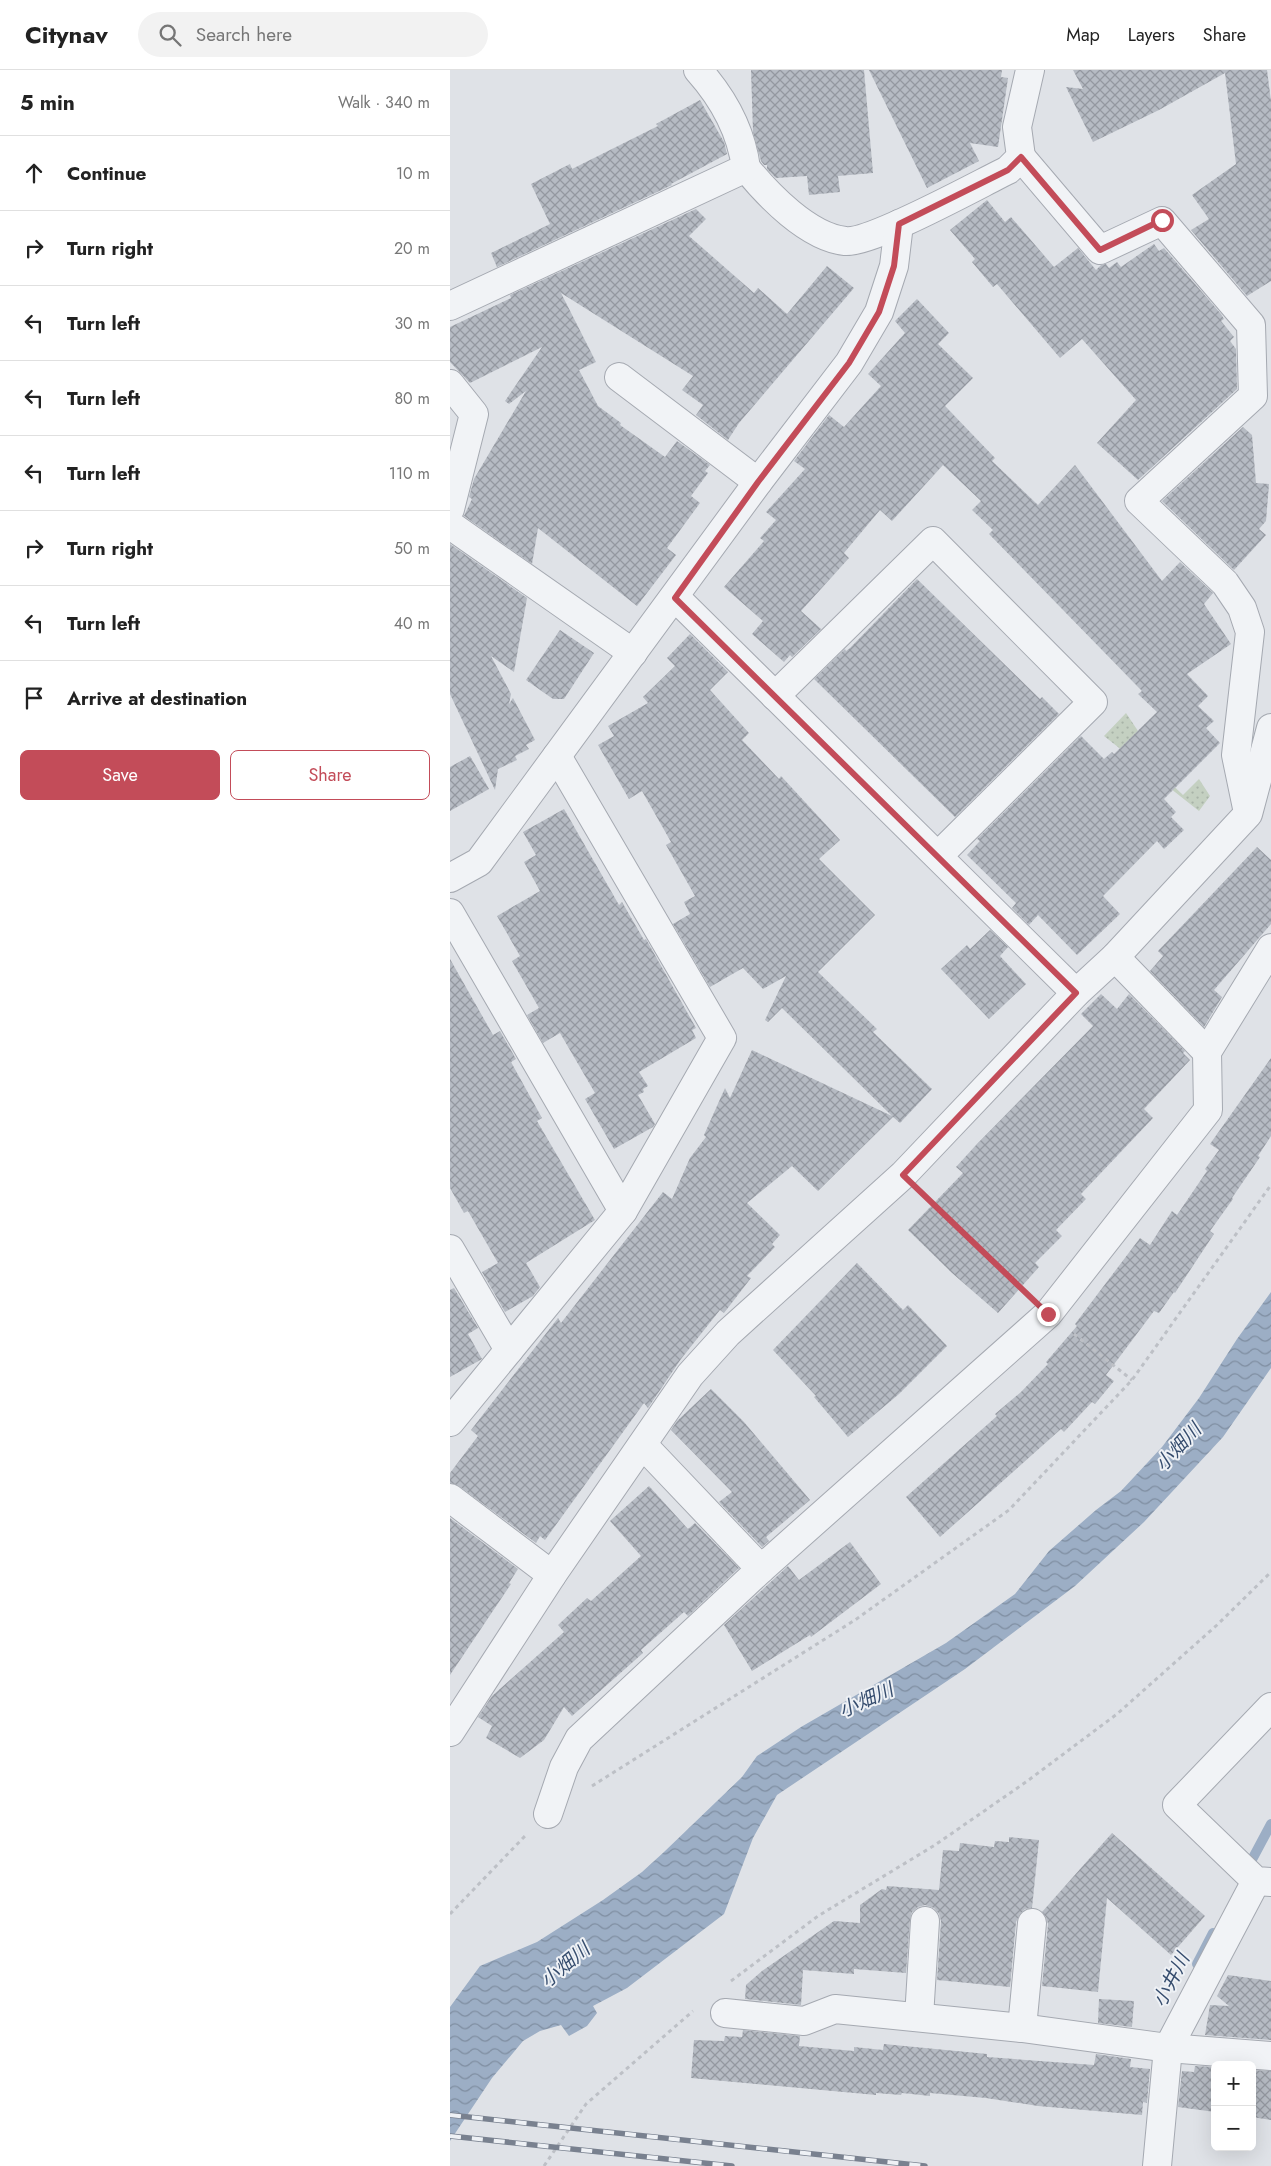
<!DOCTYPE html>
<meta charset="utf-8">
<style>
body{margin:0;font-family:Jost,"Noto Sans JP",sans-serif;background:#f2f2f2;color:#222}
.controls{position:absolute;right:15px;bottom:15px;display:grid;overflow:hidden;border-radius:8px;box-shadow:0 5px 20px #0002}
.controls button{width:45px;height:45px;display:grid;place-items:center;padding:0;border:0;border-bottom:1px solid #e0e0e0;background:#fff;color:#222;font:25px sans-serif}
.stop{position:absolute;width:15px;height:15px;margin:-11px;border:4px solid #c34c59;border-radius:50%;background:#fff}
.stop.end{background:#c34c59;border-color:#fff;box-shadow:0 1px 5px #0008}
.list{margin:0;padding:0;list-style:none}
h2{display:flex;justify-content:space-between;align-items:center;height:65px;margin:0;padding:0 20px;font-size:21px}
h2 small{font-size:16px;font-weight:400;color:#767676}
.list li{display:grid;grid-template-columns:32px 1fr auto;gap:15px;align-items:center;box-sizing:border-box;height:75px;padding:0 20px;border-top:1px solid #e0e0e0}
.list b{display:block;font-size:19px;white-space:nowrap}
.list em{font-size:16px;font-style:normal;color:#767676}
.actions{display:flex;gap:10px;padding:15px 20px}
.actions a{flex:1;padding:11px 0;border:1px solid #c34c59;border-radius:8px;text-align:center;font-size:18px;color:#c34c59}
.actions .main{background:#c34c59;color:#fff}
.icon{flex:none;width:28px;height:28px;fill:none;stroke:currentColor;stroke-width:2;stroke-linecap:round;stroke-linejoin:round}
.map{position:relative;flex:none;width:821px;height:2096px;overflow:hidden}
header{display:flex;align-items:center;gap:30px;box-sizing:border-box;height:70px;padding:0 25px;background:#fff;border-bottom:1px solid #e0e0e0}
header strong{font-size:24px}
nav{display:flex;gap:28px;margin-inline-start:auto;font-size:18px}
.search{width:350px;height:45px;background:#f2f2f2;display:flex;align-items:center;gap:12px;box-sizing:border-box;padding:0 18px;border-radius:28px;color:#767676;font-size:19px}
main{display:flex}
aside{flex:1;background:#fff}
.map>svg:first-child{display:block}
</style>
<header>
<strong>Citynav</strong>
<div class="search"><svg class="icon" aria-label="search" viewBox="0 0 24 24"><circle cx="10" cy="10" r="6"/><path d="M15 15l6 6"/></svg>Search here</div>
<nav><a>Map</a><a>Layers</a><a>Share</a></nav>
</header>
<main>
<aside>
<h2>5 min<small>Walk · 340 m</small></h2>
<ul class="list">
<li><svg class="icon" aria-label="ahead" viewBox="0 0 24 24"><path d="M12 20V5M6 11l6-6 6 6"/></svg><div><b>Continue</b></div><em>10 m</em></li>
<li><svg class="icon" aria-label="right" viewBox="0 0 24 24"><path d="M7 20v-9h11M14 6l5 5-5 5"/></svg><div><b>Turn right</b></div><em>20 m</em></li>
<li><svg class="icon" aria-label="left" viewBox="0 0 24 24"><path d="M17 20v-9H6M10 6l-5 5 5 5"/></svg><div><b>Turn left</b></div><em>30 m</em></li>
<li><svg class="icon" aria-label="left" viewBox="0 0 24 24"><path d="M17 20v-9H6M10 6l-5 5 5 5"/></svg><div><b>Turn left</b></div><em>80 m</em></li>
<li><svg class="icon" aria-label="left" viewBox="0 0 24 24"><path d="M17 20v-9H6M10 6l-5 5 5 5"/></svg><div><b>Turn left</b></div><em>110 m</em></li>
<li><svg class="icon" aria-label="right" viewBox="0 0 24 24"><path d="M7 20v-9h11M14 6l5 5-5 5"/></svg><div><b>Turn right</b></div><em>50 m</em></li>
<li><svg class="icon" aria-label="left" viewBox="0 0 24 24"><path d="M17 20v-9H6M10 6l-5 5 5 5"/></svg><div><b>Turn left</b></div><em>40 m</em></li>
<li><svg class="icon" aria-label="arrive" viewBox="0 0 24 24"><path d="M6 21V4h12l-3 4 3 4H6"/></svg><div><b>Arrive at destination</b></div></li>
</ul>
<div class="actions"><a class="main">Save</a><a>Share</a></div>
</aside>
<div class="map">
<svg width="821" height="2096" viewBox="0 0 821 2096">
<defs>
<pattern id="park-dots" width="8" height="8" patternUnits="userSpaceOnUse" patternTransform="scale(1.25)"><rect width="8" height="8" fill="#c4d0c1"/><path d="M2 2h.1M6 6h.1" fill="none" stroke="#a8b3a7" stroke-width="1.8" stroke-linecap="round"/></pattern>
<pattern id="water-waves" width="16" height="10" patternUnits="userSpaceOnUse" patternTransform="scale(1.25)"><rect width="16" height="10" fill="#9caec5"/><path d="M0 5q4-4 8 0t8 0" fill="none" stroke="#7f8ea1"/></pattern>
<pattern id="building-cross-hatch" width="8" height="8" patternUnits="userSpaceOnUse" patternTransform="scale(1.25)"><rect width="8" height="8" fill="#b6bbc3"/><path d="M0 0l8 8M0 8l8-8" fill="none" stroke="#9498a0"/></pattern>
</defs>
<rect width="100%" height="100%" fill="#dfe2e7"/>
<path fill="url(#park-dots)" d="M 676,643 L 696,673 L 690,684 L 733,725 L 749,709 L 760,726 L 749,741 L 654,666 Z"/>
<path fill="url(#water-waves)" d="M 821,1222 L 821,1298 L 773,1367 L 694,1452 L 625,1516 L 515,1599 L 327,1725 L 303,1768 L 274,1844 L 177,1918 L 143,1936 L 147,1943 L 137,1956 L 119,1966 L 111,1955 L 90,1961 L 73,1971 L 42,2008 L 0,2071 L 0,1937 L 30,1896 L 87,1872 L 153,1830 L 192,1802 L 214,1782 L 292,1707 L 307,1686 L 351,1657 L 496,1573 L 565,1524 L 599,1481 L 646,1440 L 671,1421 L 712,1377 L 749,1328 L 787,1269 Z"/>
<g fill="none" stroke-linecap="round" stroke-linejoin="round">
<g stroke="#9caec5" stroke-width="10">
<path d="M 797,1799 L 821,1754"/>
<path d="M 747,1894 L 763,1863"/>
</g>
</g>
<g fill="url(#building-cross-hatch)">
<path d="M 301,0 L 414,0 L 423,103 L 388,106 L 390,122 L 359,125 L 357,106 L 326,108 L 317,99 L 317,95 L 314,95 L 311,91 L 303,62 Z"/>
<path d="M 419,0 L 552,0 L 551,7 L 558,8 L 548,77 L 520,73 L 529,91 L 477,118 Z"/>
<path d="M 623,0 L 817,0 L 821,31 L 821,211 L 797,226 L 741,160 L 759,149 L 742,125 L 786,94 L 775,3 L 709,40 L 643,72 L 616,17 L 633,19 Z"/>
<path d="M 250,30 L 274,72 L 277,84 L 221,114 L 222,115 L 47,197 L 41,183 L 100,154 L 81,114 L 120,94 L 122,99 L 208,56 L 206,54 Z"/>
<path d="M 537,130 L 555,152 L 561,147 L 604,197 L 628,178 L 646,200 L 651,195 L 656,194 L 659,198 L 667,192 L 671,197 L 704,174 L 709,181 L 714,178 L 771,244 L 774,249 L 771,251 L 784,267 L 780,271 L 786,279 L 787,319 L 688,410 L 647,373 L 686,330 L 632,269 L 610,288 L 547,214 L 543,217 L 522,192 L 525,189 L 500,160 Z"/>
<path d="M 246,139 L 256,149 L 239,166 L 304,223 L 308,218 L 337,244 L 377,196 L 404,218 L 289,353 L 278,370 L 246,345 L 253,335 L 232,320 L 243,306 L 111,223 L 146,292 L 129,300 L 148,336 L 171,353 L 170,355 L 215,387 L 227,371 L 260,395 L 255,401 L 258,403 L 241,426 L 250,433 L 217,478 L 226,485 L 187,536 L 88,458 L 82,494 L 14,446 L 22,429 L 19,427 L 24,409 L 76,321 L 59,334 L 55,331 L 92,277 L 20,313 L 0,292 L 0,257 L 61,228 L 60,225 Z"/>
<path d="M 467,229 L 499,263 L 488,274 L 523,308 L 495,336 L 545,388 L 542,391 L 588,435 L 625,395 L 712,511 L 730,492 L 763,523 L 754,534 L 781,574 L 737,604 L 758,626 L 748,636 L 764,651 L 756,658 L 770,673 L 714,729 L 726,742 L 721,747 L 734,760 L 714,779 L 707,771 L 653,826 L 670,844 L 627,885 L 588,845 L 579,855 L 562,838 L 566,833 L 517,785 L 530,771 L 527,769 L 631,666 L 654,689 L 662,682 L 664,684 L 707,642 L 688,624 L 692,621 L 539,464 L 543,460 L 522,440 L 531,431 L 493,395 L 442,451 L 430,440 L 394,483 L 399,488 L 351,541 L 371,559 L 342,587 L 340,585 L 334,592 L 302,564 L 313,551 L 274,517 L 314,471 L 310,468 L 326,450 L 316,442 L 355,399 L 344,391 L 379,345 L 394,357 L 431,316 L 418,304 L 455,263 L 445,251 Z"/>
<path d="M 793,357 L 802,365 L 806,413 L 819,414 L 816,451 L 809,459 L 816,465 L 784,500 L 712,431 Z"/>
<path d="M 0,474 L 77,528 L 64,602 L 41,586 L 61,624 L 59,634 L 63,628 L 85,670 L 76,675 L 79,679 L 65,686 L 67,690 L 48,699 L 45,720 L 0,624 Z"/>
<path d="M 467,509 L 590,629 L 592,627 L 609,644 L 505,747 L 364,609 L 395,579 L 396,581 L 400,578 Z"/>
<path d="M 110,560 L 144,583 L 114,629 L 103,629 L 76,610 Z"/>
<path d="M 240,564 L 278,602 L 260,620 L 299,663 L 292,670 L 329,709 L 331,706 L 390,770 L 369,789 L 425,845 L 368,902 L 427,959 L 423,962 L 482,1019 L 450,1053 L 443,1047 L 368,1121 L 342,1096 L 297,1133 L 330,1165 L 322,1174 L 325,1177 L 297,1206 L 301,1208 L 274,1243 L 270,1240 L 231,1289 L 198,1338 L 194,1333 L 95,1470 L 90,1466 L 86,1473 L 9,1416 L 0,1413 L 0,1403 L 28,1366 L 21,1360 L 108,1248 L 111,1253 L 213,1122 L 222,1129 L 240,1088 L 256,1067 L 254,1065 L 275,1018 L 280,1028 L 302,980 L 442,1046 L 332,938 L 318,952 L 315,950 L 336,906 L 313,919 L 293,898 L 260,917 L 223,854 L 240,844 L 234,832 L 245,826 L 216,775 L 221,772 L 192,721 L 179,729 L 148,675 L 164,666 L 158,656 L 198,633 L 193,627 L 225,596 L 217,588 Z"/>
<path d="M 20,686 L 39,719 L 0,741 L 0,697 Z"/>
<path d="M 114,739 L 169,835 L 172,832 L 194,870 L 196,869 L 246,958 L 242,960 L 246,968 L 189,1002 L 198,1016 L 193,1019 L 194,1022 L 188,1025 L 205,1054 L 203,1057 L 164,1079 L 135,1029 L 145,1023 L 110,963 L 93,973 L 77,945 L 89,938 L 62,891 L 70,886 L 47,846 L 90,821 L 74,792 L 86,785 L 73,762 Z"/>
<path d="M 807,777 L 821,790 L 821,854 L 764,920 L 772,927 L 754,957 L 700,901 L 713,886 L 708,881 Z"/>
<path d="M 540,860 L 558,877 L 550,886 L 576,914 L 539,949 L 491,899 L 517,875 L 520,879 Z"/>
<path d="M 0,889 L 43,965 L 50,961 L 66,989 L 61,992 L 92,1048 L 87,1051 L 145,1150 L 76,1193 L 90,1217 L 83,1226 L 55,1242 L 32,1202 L 48,1193 L 18,1141 L 14,1143 L 0,1118 Z"/>
<path d="M 651,924 L 667,939 L 679,924 L 735,981 L 733,983 L 740,990 L 694,1039 L 703,1048 L 631,1124 L 636,1129 L 606,1160 L 612,1166 L 585,1193 L 589,1197 L 548,1243 L 502,1203 L 458,1160 L 513,1103 L 506,1097 L 527,1074 L 643,956 L 631,944 Z"/>
<path d="M 821,988 L 821,1066 L 808,1086 L 810,1087 L 782,1128 L 783,1129 L 760,1161 L 764,1164 L 725,1223 L 724,1222 L 709,1243 L 704,1241 L 656,1305 L 664,1311 L 645,1334 L 642,1332 L 614,1362 L 611,1359 L 490,1467 L 456,1427 L 547,1346 L 545,1344 L 571,1322 L 598,1294 L 596,1292 L 627,1256 L 625,1254 L 690,1168 L 700,1175 L 722,1141 L 727,1145 L 757,1101 L 755,1099 L 769,1080 L 760,1074 Z"/>
<path d="M 407,1193 L 453,1240 L 458,1235 L 497,1276 L 449,1324 L 398,1367 L 364,1327 L 366,1326 L 323,1280 Z"/>
<path d="M 4,1218 L 28,1258 L 18,1264 L 32,1289 L 0,1307 L 0,1220 Z"/>
<path d="M 261,1319 L 294,1352 L 360,1430 L 316,1467 L 319,1471 L 312,1477 L 269,1432 L 282,1422 L 221,1360 L 227,1351 Z"/>
<path d="M 199,1416 L 238,1459 L 245,1453 L 289,1498 L 238,1546 L 234,1542 L 191,1580 L 193,1583 L 122,1646 L 114,1637 L 94,1670 L 70,1688 L 36,1668 L 42,1656 L 28,1647 L 42,1626 L 114,1562 L 108,1555 L 137,1528 L 141,1531 L 191,1486 L 160,1451 Z"/>
<path d="M 0,1448 L 68,1499 L 59,1513 L 61,1514 L 0,1605 Z"/>
<path d="M 400,1472 L 431,1514 L 361,1567 L 360,1565 L 302,1601 L 274,1555 L 338,1496 L 349,1510 Z"/>
<path d="M 662,1763 L 755,1846 L 721,1885 L 657,1828 L 648,1922 L 592,1916 L 598,1854 L 596,1847 L 592,1842 Z"/>
<path d="M 559,1767 L 589,1770 L 582,1838 L 575,1839 L 570,1844 L 566,1852 L 560,1917 L 487,1910 L 491,1851 L 489,1844 L 484,1838 L 475,1835 L 468,1837 L 462,1842 L 460,1850 L 456,1903 L 404,1899 L 404,1904 L 353,1900 L 351,1935 L 295,1929 L 296,1915 L 312,1901 L 384,1851 L 410,1853 L 410,1835 L 432,1819 L 436,1820 L 437,1816 L 489,1820 L 493,1780 L 509,1781 L 510,1773 L 544,1777 L 545,1771 L 559,1772 Z"/>
<path d="M 778,1905 L 821,1911 L 821,1970 L 755,1965 L 760,1935 L 779,1936 L 767,1926 Z"/>
<path d="M 649,1929 L 684,1931 L 682,1957 L 648,1953 Z"/>
<path d="M 293,1960 L 350,1966 L 349,1976 L 404,1981 L 404,1977 L 433,1980 L 434,1974 L 537,1984 L 537,1987 L 644,1995 L 646,1984 L 681,1989 L 680,1997 L 700,1999 L 697,2033 L 693,2032 L 692,2045 L 588,2036 L 536,2028 L 480,2023 L 480,2026 L 452,2023 L 451,2025 L 426,2023 L 426,2025 L 241,2008 L 244,1970 L 274,1971 L 275,1966 L 292,1967 Z"/>
<path d="M 745,1996 L 765,1997 L 765,2042 L 728,2037 L 732,2001 L 744,2002 Z"/>
<path d="M 802,2000 L 821,2001 L 821,2050 L 802,2047 Z"/>
</g>
<g fill="none" stroke-linecap="round" stroke-linejoin="round">
<g stroke="#a5a9b1" stroke-width="30">
<g id="minor">
<path d="M 571,87 L 650,180 L 712,151 L 801,255 L 803,326 L 689,431 L 775,513 L 792,538 L 800,562 L 786,685 L 797,738"/>
<path d="M 296,98 C 318,125 358,167 395,171 C 421,174 529,114 558,100 L 571,87 L 567,57 L 580,0"/>
<path d="M 0,236 L 296,98 C 291,60 273,28 248,0"/>
<path d="M 169,307 L 308,412"/>
<path d="M 0,314 L 24,344 L 0,439"/>
<path d="M 0,455 L 183,583"/>
<path d="M 225,527 L 626,923"/>
<path d="M 325,626 L 483,471 L 643,632 L 488,786"/>
<path d="M 0,808 L 29,792 L 308,412 L 399,293 L 429,242 L 444,196 L 449,154"/>
<path d="M 0,843 L 173,1141"/>
<path d="M 665,887 L 757,982"/>
<path d="M 0,1179 L 59,1280"/>
<path d="M 0,1352 L 173,1141 L 272,968 L 107,686"/>
<path d="M 193,1375 L 311,1499"/>
<path d="M 0,1428 L 102,1505"/>
<path d="M 821,1637 L 727,1735 L 806,1811 L 821,1812"/>
<path d="M 0,1662 L 102,1505 L 240,1305 L 278,1263 L 453,1105 L 626,923 L 665,887 L 798,744 L 821,658"/>
<path d="M 98,1744 L 114,1697 L 129,1669 L 311,1499 L 598,1244 L 758,1040 L 757,982 L 821,878"/>
<path d="M 275,1943 L 354,1951 L 385,1939 L 572,1958 L 718,1978 L 821,1986"/>
<path d="M 469,1947 L 475,1851"/>
<path d="M 572,1958 L 582,1853"/>
<path d="M 707,2096 L 718,1978 L 806,1811"/>
</g>
</g>
<g stroke="#bdc0c6" stroke-width="3" stroke-dasharray="4 4" stroke-linecap="butt">
<path d="M 475,1126 L 575,1222"/>
<path d="M 624,1264 L 682,1310"/>
<path d="M 142,1716 L 405,1550 L 559,1440 L 682,1310 L 821,1115"/>
<path d="M 0,1844 L 75,1766"/>
<path d="M 281,1911 L 368,1846 L 485,1775 L 576,1712 L 667,1644 L 767,1555 L 821,1502"/>
<path d="M 94,2096 L 136,2034 L 243,1941"/>
</g>
<use href="#minor" stroke="#f1f3f6" stroke-width="28"/>
<g stroke="#79818f" stroke-width="5.5">
<g id="rail">
<path d="M 0,2045 L 475,2096"/>
<path d="M 0,2066 L 282,2096"/>
</g>
</g>
<use href="#rail" stroke="#eef1f5" stroke-width="4" stroke-dasharray="11" stroke-linecap="butt"/>
</g>
<g fill="none" stroke-linecap="round" stroke-linejoin="round">
<path stroke="#c34c59" stroke-width="6" d="M 598,1244 L 453,1105 L 626,923 L 225,528 L 308,412 L 399,293 L 429,242 L 444,196 L 449,154 L 558,100 L 571,87 L 650,180 L 712,150"/>
</g>
<g text-anchor="middle" dominant-baseline="central" stroke-width="4" stroke-linejoin="round" paint-order="stroke">
<g font-size="19" font-style="italic" fill="#364d6e" stroke="#eef1f5">
<text transform="translate(728 1377) rotate(-47)">小畑川</text>
<text transform="translate(416 1630) rotate(-24)">小畑川</text>
<text transform="translate(115 1895) rotate(-40)">小畑川</text>
<text transform="translate(721 1910) rotate(-63)">小井川</text>
</g>
</g>
</svg>
<div class="controls">
<button>+</button>
<button>−</button>
</div>
<div class="stop" style="left:712px;top:150px"></div>
<div class="stop end" style="left:598px;top:1244px"></div>
</div>
</main>
